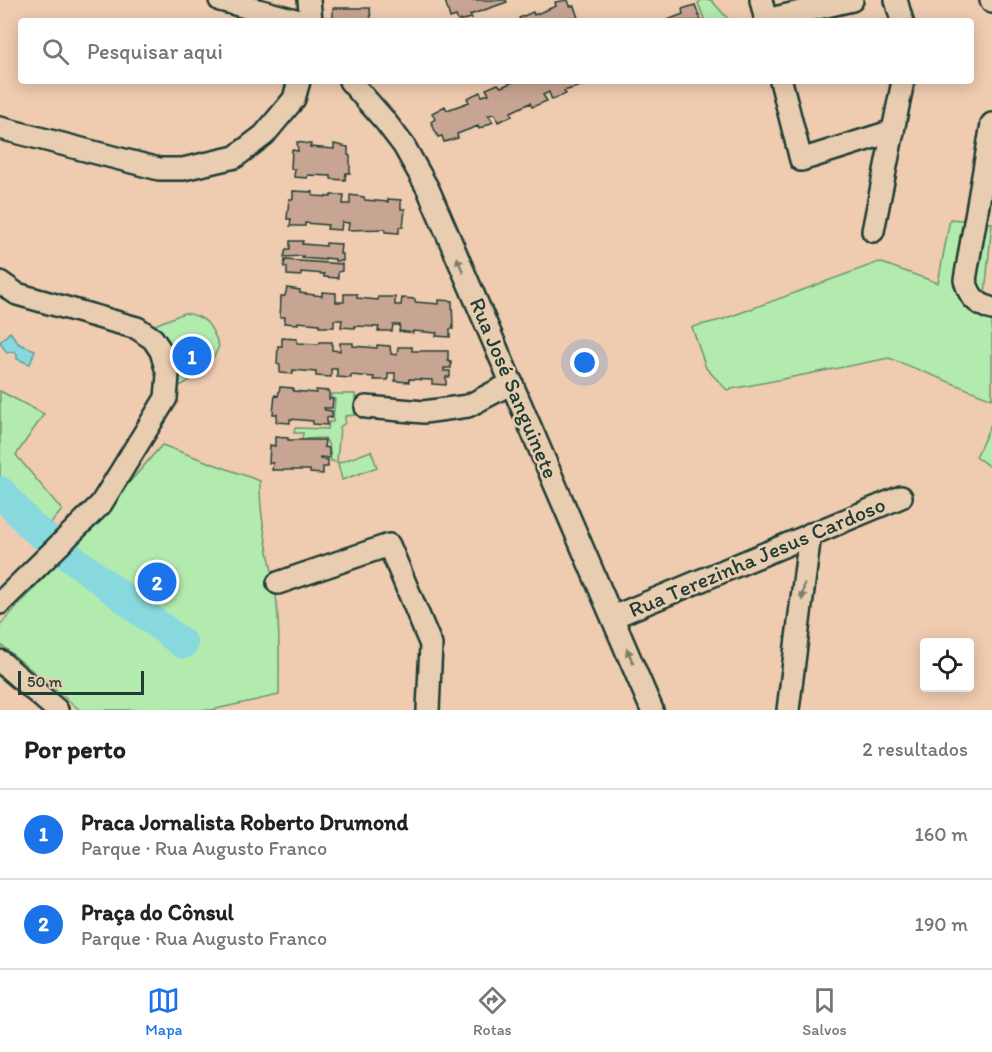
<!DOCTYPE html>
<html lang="pt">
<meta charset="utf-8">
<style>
body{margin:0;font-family:Itim,sans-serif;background:#f2f2f2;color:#222}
.controls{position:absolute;right:18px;bottom:18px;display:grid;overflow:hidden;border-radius:6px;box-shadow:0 3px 15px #0003}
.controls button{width:54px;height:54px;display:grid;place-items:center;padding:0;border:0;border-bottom:2px solid #e0e0e0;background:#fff;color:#222;font:30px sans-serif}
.scale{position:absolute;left:18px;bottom:15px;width:126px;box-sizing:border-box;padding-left:6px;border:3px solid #1f3d34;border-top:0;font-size:16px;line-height:21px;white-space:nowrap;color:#1f3d34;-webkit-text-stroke:4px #e9cdb0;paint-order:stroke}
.you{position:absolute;left:585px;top:363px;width:21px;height:21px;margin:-15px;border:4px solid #fff;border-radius:50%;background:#1a73e8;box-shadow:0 0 0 9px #1a73e833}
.badge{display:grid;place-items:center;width:39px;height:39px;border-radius:50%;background:#1a73e8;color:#fff;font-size:20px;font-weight:700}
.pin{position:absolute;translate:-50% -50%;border:3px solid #fff;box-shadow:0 2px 6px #0006}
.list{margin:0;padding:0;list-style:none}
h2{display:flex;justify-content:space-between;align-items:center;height:78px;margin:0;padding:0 24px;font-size:26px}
h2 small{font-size:20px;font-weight:400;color:#767676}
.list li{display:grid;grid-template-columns:39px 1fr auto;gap:18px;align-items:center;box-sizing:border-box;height:90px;padding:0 24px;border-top:2px solid #e0e0e0}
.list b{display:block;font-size:22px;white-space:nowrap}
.list p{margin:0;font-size:20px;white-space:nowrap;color:#767676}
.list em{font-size:20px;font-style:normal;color:#767676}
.icon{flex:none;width:33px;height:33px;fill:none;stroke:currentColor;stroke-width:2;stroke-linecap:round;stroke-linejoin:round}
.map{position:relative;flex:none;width:992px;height:710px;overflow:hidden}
.search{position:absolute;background:#fff;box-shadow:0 3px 15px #0003;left:18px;right:18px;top:18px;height:66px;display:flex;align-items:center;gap:15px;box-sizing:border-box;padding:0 21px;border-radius:6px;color:#767676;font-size:22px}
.sheet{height:258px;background:#fff}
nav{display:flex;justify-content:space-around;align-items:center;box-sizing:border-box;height:84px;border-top:2px solid #e0e0e0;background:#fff;font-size:16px;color:#767676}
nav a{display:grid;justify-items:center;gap:3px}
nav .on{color:#1a73e8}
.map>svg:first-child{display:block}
</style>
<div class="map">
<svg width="992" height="710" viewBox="0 0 992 710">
<rect width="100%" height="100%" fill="#efcbb0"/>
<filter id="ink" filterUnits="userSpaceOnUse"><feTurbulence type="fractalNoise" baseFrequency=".0167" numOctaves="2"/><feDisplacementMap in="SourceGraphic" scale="12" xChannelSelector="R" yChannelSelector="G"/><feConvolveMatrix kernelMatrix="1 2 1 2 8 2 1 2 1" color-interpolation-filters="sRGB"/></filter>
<g filter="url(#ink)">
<g fill="#b3ebae" stroke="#699471" stroke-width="1.5">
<path d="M 702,0 L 711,0 L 730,21 L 705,21 L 698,3 Z"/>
<path d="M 950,219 L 992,223 L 985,294 L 992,297 L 992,399 L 889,358 L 727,390 L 706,368 L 692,327 L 721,320 L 879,262 L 938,283 Z"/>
<path d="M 184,313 C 207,316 211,325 219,346 C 209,371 196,377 173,390 L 145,329 Z"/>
<path d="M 0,391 L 44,414 L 16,455 L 62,510 L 39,537 L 0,503 Z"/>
<path d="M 331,394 L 355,394 L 355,415 L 345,416 L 345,423 L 340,427 L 337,462 L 331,461 L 329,446 L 325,438 L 302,439 L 303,433 L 294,433 L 295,428 L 328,429 L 329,422 L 333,422 L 335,399 L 331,398 Z"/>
<path d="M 992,422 L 992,468 L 976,457 Z"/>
<path d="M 162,445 L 260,481 C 259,518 269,552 275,588 C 280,623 279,659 279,695 L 211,710 L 80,710 L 0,644 L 0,625 L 95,522 Z"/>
<path d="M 371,451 L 377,467 L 342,480 L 338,463 Z"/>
</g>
<path fill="#88d9de" stroke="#5e9b9a" stroke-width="1.5" d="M 10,332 L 19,344 L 35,350 L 30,364 L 17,359 L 17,354 L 14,351 L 7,353 L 0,342 Z"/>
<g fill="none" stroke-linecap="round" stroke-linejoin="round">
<g stroke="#88d9de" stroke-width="30">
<path d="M 0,491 L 31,526 L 46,538"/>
<path d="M 68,555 L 183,644"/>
</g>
</g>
<g fill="#c8a492" stroke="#1f3d34" stroke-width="1.5">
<path d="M 445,0 L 506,0 L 507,2 L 470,15 L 472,18 L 458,21 L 456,16 L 450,18 Z"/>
<path d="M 568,0 L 570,6 L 574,6 L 579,21 L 521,21 L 519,18 L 533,12 L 534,15 L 556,6 L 555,2 Z"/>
<path d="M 695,5 L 701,21 L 665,21 L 683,14 L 682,9 Z"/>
<path d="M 333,8 L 370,8 L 371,21 L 333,21 Z"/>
<path d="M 516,81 L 597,81 L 564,91 L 566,94 L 552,100 L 549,92 L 543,95 L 547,101 L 532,107 L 530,103 L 511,112 L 512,116 L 498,122 L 495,114 L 488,115 L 493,122 L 479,129 L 478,126 L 457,134 L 458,138 L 444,142 L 442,136 L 438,137 L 431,122 L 435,119 L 432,113 L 445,106 L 447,110 L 469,102 L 467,98 L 480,92 L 482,96 L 489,94 L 486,89 L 498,84 L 501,87 Z"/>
<path d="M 297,142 L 311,144 L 310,147 L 334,149 L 334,144 L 348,147 L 348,155 L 350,156 L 350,173 L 346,173 L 345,180 L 331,179 L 331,176 L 308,175 L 307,178 L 294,177 L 295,169 L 291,169 L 292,150 L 298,151 Z"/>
<path d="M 293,191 L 313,192 L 313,196 L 331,197 L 331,195 L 344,195 L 343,204 L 350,204 L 350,195 L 364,197 L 365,200 L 388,202 L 388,199 L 401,200 L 401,209 L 405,209 L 403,227 L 399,227 L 399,233 L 385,232 L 385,229 L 348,230 L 349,223 L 342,222 L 341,230 L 327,229 L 328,225 L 305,223 L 305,226 L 290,226 L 291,219 L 287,219 L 289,199 L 293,199 Z"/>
<path d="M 290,241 L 303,241 L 302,244 L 326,246 L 326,243 L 341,244 L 340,254 L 343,254 L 343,261 L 335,261 L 335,259 L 325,258 L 325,260 L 302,258 L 303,256 L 284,257 L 286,249 L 290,249 Z"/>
<path d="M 285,260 L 342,264 L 342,271 L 338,272 L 338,278 L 324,277 L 324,274 L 301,272 L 301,276 L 287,275 L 287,267 L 284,267 Z"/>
<path d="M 287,288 L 300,290 L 300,293 L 322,296 L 322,292 L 336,293 L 336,302 L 344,302 L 344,294 L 357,294 L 357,298 L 378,300 L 378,297 L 395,297 L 395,305 L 401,305 L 402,298 L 415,299 L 415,302 L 439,304 L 439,300 L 452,301 L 453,329 L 450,329 L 450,337 L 436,336 L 437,333 L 413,331 L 413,333 L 399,331 L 400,325 L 393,325 L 392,331 L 378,331 L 379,327 L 355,326 L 355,328 L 341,327 L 342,320 L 334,320 L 334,327 L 319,327 L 319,324 L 298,322 L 298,324 L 284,323 L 285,317 L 280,317 L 281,296 L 285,296 Z"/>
<path d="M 282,338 L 297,339 L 297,343 L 319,344 L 320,342 L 332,342 L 332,350 L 340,351 L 340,343 L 353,343 L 353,346 L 377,348 L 377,345 L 390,346 L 391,354 L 397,355 L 398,347 L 412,347 L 412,351 L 448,351 L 448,361 L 451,362 L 451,368 L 444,368 L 444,371 L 450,371 L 450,377 L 446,377 L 446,385 L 432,384 L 432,380 L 409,379 L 409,382 L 395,381 L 395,373 L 388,373 L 388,380 L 374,380 L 374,377 L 351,375 L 351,378 L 337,377 L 337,369 L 331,369 L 331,377 L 316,376 L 316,372 L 293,370 L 293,374 L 280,373 L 280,365 L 277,364 L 278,346 L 282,346 Z"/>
<path d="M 280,387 L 293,388 L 293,391 L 316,393 L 316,390 L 329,391 L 329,399 L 333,399 L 332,408 L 324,408 L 325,410 L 332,411 L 332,418 L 327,417 L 327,425 L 313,424 L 313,421 L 290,419 L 290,423 L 276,422 L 277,414 L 273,414 L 275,395 L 278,396 Z"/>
<path d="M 275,437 L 288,438 L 288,440 L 325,440 L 324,447 L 329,448 L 329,458 L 320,457 L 320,459 L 328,460 L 328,467 L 323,467 L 323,474 L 310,473 L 310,470 L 272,470 L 273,463 L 269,463 L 270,445 L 275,446 Z"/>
</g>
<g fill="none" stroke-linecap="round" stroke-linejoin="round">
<g stroke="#1f3d34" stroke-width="26">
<g id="minor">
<path d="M 220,0 L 299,21"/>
<path d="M 309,0 L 311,21"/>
<path d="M 761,0 L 766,21"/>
<path d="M 896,0 L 902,21"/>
<path d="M 991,0 L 992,2"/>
<path d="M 766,20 L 852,0"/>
<path d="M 350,81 L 385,121 L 404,146 L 428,189 L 652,710"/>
<path d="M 781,81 L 801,160 L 893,131"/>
<path d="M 992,124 L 965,280 C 970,297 975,303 992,309"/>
<path d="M 0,128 L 159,169 L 183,169 L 235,157 L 264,135 L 294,99 L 299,81"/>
<path d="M 873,231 L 903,81"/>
<path d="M 0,282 L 17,294 L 137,328 L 153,339 L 161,351 L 168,375 L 166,398 L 101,504 L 0,603"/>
<path d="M 366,407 L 424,412 L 468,406 L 512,383"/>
<path d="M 278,583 L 389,545 L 431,645 L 428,710"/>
<path d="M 613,617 L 901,497"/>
<path d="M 0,661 L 57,710"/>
<path d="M 788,710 L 810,534"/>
</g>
</g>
<use href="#minor" stroke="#e9cdb0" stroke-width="21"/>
</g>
<defs><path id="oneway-solid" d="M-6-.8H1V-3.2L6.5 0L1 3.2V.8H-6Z" transform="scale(1.5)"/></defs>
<g fill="#7a7e6c">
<use href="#oneway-solid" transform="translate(460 265) rotate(-113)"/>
<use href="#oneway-solid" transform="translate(803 592) rotate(97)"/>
<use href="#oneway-solid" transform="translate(630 656) rotate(-113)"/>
</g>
</g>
<g text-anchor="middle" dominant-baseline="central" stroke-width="5" stroke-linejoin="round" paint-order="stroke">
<g font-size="22" fill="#1f3d34" stroke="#e9cdb0">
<text transform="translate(514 388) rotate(67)">Rua José Sanguinete</text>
<text transform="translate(757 557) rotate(-23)">Rua Terezinha Jesus Cardoso</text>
</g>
</g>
</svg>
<div class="controls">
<button><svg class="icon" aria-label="locate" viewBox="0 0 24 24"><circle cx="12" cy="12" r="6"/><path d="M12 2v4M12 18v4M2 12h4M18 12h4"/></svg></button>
</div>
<div class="scale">50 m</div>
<div class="you"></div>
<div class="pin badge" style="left:192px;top:356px">1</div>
<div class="pin badge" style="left:157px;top:582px">2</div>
<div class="search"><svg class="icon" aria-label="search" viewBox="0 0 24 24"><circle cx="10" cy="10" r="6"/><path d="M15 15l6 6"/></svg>Pesquisar aqui</div>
</div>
<section class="sheet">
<h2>Por perto<small>2 resultados</small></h2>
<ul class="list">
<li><span class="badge">1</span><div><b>Praca Jornalista Roberto Drumond</b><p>Parque · Rua Augusto Franco</p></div><em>160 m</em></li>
<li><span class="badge">2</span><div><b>Praça do Cônsul</b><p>Parque · Rua Augusto Franco</p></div><em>190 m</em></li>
</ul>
</section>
<nav>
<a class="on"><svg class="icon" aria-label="map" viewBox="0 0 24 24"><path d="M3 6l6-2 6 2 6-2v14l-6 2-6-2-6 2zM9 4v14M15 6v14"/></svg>Mapa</a>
<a><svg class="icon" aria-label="directions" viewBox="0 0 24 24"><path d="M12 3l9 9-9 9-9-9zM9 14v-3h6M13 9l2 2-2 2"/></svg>Rotas</a>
<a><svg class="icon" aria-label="saved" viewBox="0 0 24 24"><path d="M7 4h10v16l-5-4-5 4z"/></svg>Salvos</a>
</nav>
